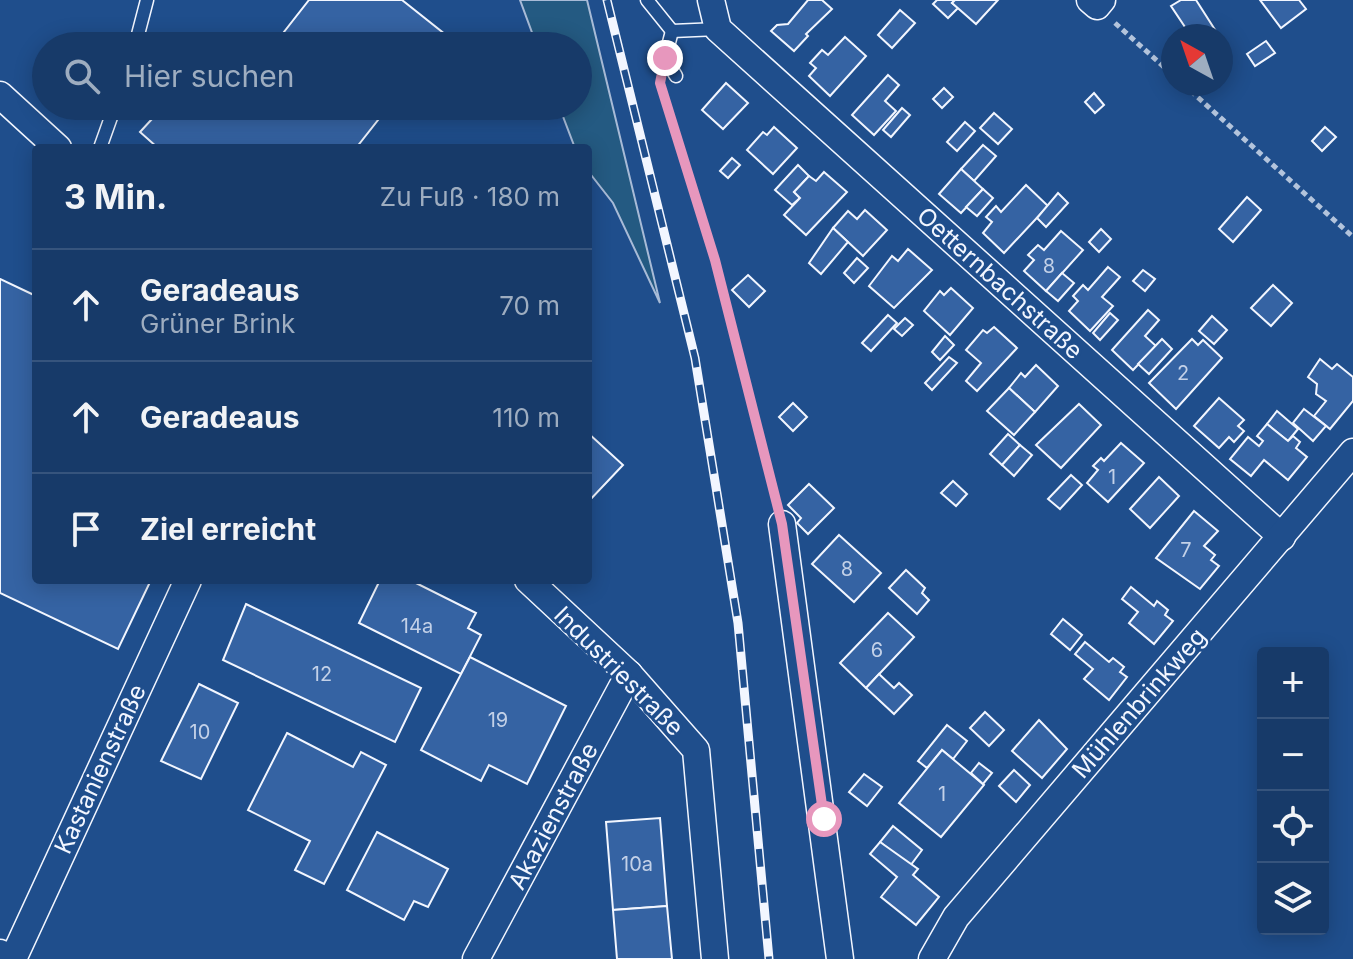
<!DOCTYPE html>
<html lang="de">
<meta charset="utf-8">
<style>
body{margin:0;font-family:Inter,sans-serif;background:#244571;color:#f1f3f6}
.controls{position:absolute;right:24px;bottom:24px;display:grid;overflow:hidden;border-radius:8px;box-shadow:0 4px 20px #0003}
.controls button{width:72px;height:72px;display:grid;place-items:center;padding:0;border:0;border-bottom:2px solid #36547d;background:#173a69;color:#f1f3f6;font:40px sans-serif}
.compass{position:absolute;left:1161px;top:24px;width:72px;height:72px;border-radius:50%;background:#173a69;box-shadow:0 4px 20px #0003;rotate:320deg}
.stop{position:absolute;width:24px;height:24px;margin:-18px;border:6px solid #e797bd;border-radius:50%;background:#fff}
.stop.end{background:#e797bd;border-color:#fff;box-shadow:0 2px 8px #0008}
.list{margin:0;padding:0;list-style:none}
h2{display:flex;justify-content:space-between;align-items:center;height:104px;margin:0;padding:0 32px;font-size:34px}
h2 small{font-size:26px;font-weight:400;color:#9eadc0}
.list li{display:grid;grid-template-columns:52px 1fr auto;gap:24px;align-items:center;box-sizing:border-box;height:112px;padding:0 32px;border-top:2px solid #36547d}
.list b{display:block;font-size:30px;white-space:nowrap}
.list p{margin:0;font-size:26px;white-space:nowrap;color:#9eadc0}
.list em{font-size:26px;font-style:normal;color:#9eadc0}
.icon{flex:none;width:44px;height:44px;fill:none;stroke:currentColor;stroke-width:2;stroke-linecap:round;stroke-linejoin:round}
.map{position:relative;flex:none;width:1353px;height:959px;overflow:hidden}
.search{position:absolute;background:#173a69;box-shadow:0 4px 20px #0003;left:32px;top:32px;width:560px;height:88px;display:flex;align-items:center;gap:20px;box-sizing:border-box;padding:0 28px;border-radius:44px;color:#9eadc0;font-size:30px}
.panel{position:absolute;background:#173a69;box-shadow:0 4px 20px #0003;left:32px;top:144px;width:560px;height:440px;border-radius:8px}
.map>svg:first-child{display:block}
</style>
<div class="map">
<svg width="1353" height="959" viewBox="0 0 1353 959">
<rect width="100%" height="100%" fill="#1f4e8c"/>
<path fill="#245a82" stroke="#a8bbd7" stroke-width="2" d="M 520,0 L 587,0 L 660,303 L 613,203 L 588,171 L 588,148 L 575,148 L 559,106 L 578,106 L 578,46 L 537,46 Z"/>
<g fill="#3563a3" stroke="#f2f6ff" stroke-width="2">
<path d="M 309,0 L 402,0 L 446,35 L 437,46 L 273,46 Z"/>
<path d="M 808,0 L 822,0 L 832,9 L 806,34 L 808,36 L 794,51 L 771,31 L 777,25 L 788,24 Z"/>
<path d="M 937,0 L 955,0 L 952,3 L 958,8 L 948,18 L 933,4 Z"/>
<path d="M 955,0 L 998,0 L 976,24 L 952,3 Z"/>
<path d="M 1181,0 L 1196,0 L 1219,36 L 1191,36 L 1171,6 Z"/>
<path d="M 1260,0 L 1299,0 L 1306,9 L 1281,28 Z"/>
<path d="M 900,10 L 915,23 L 892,48 L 878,35 Z"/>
<path d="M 845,37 L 866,56 L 830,96 L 809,76 L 816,68 L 810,63 L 822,50 L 828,55 Z"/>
<path d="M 1266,41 L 1275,53 L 1255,66 L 1247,54 Z"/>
<path d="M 888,75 L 899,85 L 885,101 L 896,111 L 874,135 L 852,115 Z"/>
<path d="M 726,83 L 748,103 L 723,129 L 702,110 Z"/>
<path d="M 944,88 L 953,97 L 942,108 L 933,99 Z"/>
<path d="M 1094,93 L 1104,105 L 1095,113 L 1085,102 Z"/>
<path d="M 164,106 L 389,106 L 356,148 L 158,148 L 140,132 Z"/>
<path d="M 902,108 L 910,115 L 891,137 L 883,130 Z"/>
<path d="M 994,113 L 1012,129 L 998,144 L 980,128 Z"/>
<path d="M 965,122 L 975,131 L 957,151 L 947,142 Z"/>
<path d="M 774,127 L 797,148 L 773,174 L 747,150 L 763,132 L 767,135 Z"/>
<path d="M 1325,127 L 1336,137 L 1322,151 L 1312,141 Z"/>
<path d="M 983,145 L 996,156 L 974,181 L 961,169 Z"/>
<path d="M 732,158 L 740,165 L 728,178 L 720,171 Z"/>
<path d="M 798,165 L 809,176 L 794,192 L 800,198 L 792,205 L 775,190 Z"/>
<path d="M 961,169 L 983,189 L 961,213 L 939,194 Z"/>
<path d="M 824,172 L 847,192 L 806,235 L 784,215 L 800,198 L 794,192 L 809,176 L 816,181 Z"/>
<path d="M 1026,185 L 1048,206 L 1004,253 L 983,233 L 992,222 L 986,217 L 996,206 L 1001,212 Z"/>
<path d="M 983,189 L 993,198 L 977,216 L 966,207 Z"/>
<path d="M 1058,193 L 1068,203 L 1046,227 L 1037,218 Z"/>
<path d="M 1247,197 L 1261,210 L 1233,242 L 1219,229 Z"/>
<path d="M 865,210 L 887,230 L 863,256 L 833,228 L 848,211 L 857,219 Z"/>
<path d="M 833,228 L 848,242 L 821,274 L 809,263 Z"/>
<path d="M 1101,229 L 1111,239 L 1099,252 L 1089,242 Z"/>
<path d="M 1061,231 L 1083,250 L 1046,291 L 1024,271 L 1034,260 L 1028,255 L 1038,245 L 1044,250 Z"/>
<path d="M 908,249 L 932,270 L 894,308 L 869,286 L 892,256 L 898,261 Z"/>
<path d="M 857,258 L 868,268 L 854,283 L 844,273 Z"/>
<path d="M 1108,267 L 1120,277 L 1102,297 L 1113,306 L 1090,331 L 1069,311 L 1078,301 L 1073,296 L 1083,285 L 1088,290 Z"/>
<path d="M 1143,270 L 1155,279 L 1145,291 L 1133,281 Z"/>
<path d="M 1062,273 L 1074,283 L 1058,301 L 1046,291 Z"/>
<path d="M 748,275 L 765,291 L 749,307 L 732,290 Z"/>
<path d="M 0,279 L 36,296 L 36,580 L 151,580 L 118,649 L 0,593 Z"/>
<path d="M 1273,285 L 1292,303 L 1271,326 L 1251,308 Z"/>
<path d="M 951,288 L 973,308 L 950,335 L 924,311 L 940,291 L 944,295 Z"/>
<path d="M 1148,310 L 1159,320 L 1145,336 L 1156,346 L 1133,370 L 1112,350 Z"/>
<path d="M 1110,313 L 1118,320 L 1100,340 L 1093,333 Z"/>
<path d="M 888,315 L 897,323 L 871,351 L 862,343 Z"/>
<path d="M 1212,316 L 1227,330 L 1214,344 L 1199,331 Z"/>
<path d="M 905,318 L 913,325 L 902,336 L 894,329 Z"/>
<path d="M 994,327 L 1017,348 L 977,391 L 966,381 L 981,363 L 966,350 L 983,330 L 987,333 Z"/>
<path d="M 945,336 L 954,345 L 940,360 L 932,352 Z"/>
<path d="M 1162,339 L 1172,349 L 1149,374 L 1138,364 Z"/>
<path d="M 1192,339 L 1198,345 L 1203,340 L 1222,358 L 1176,409 L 1149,383 Z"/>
<path d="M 949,357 L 957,363 L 932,390 L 925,383 Z"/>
<path d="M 1320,359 L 1332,369 L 1337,364 L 1353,377 L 1353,401 L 1330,429 L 1314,416 L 1326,401 L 1316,394 L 1317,384 L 1308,377 Z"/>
<path d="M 1036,365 L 1058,386 L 1035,412 L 1009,388 L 1021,373 L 1025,377 Z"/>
<path d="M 1009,388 L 1035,412 L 1014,435 L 987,411 Z"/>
<path d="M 1219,398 L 1244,420 L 1238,426 L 1244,431 L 1234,442 L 1229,437 L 1219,448 L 1194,426 Z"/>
<path d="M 793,403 L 807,417 L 793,431 L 779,417 Z"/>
<path d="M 1079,404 L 1101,425 L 1061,468 L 1036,445 Z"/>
<path d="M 1304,409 L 1326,426 L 1313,441 L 1293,423 Z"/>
<path d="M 1277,411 L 1298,429 L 1288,441 L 1267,424 Z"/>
<path d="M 1267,424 L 1288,441 L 1293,436 L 1300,442 L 1296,448 L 1307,457 L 1288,480 L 1264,460 L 1251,476 L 1230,459 L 1248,437 L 1259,446 L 1263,441 L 1257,436 Z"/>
<path d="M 588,433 L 623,465 L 588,502 Z"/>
<path d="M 1008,434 L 1020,445 L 1002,465 L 990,454 Z"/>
<path d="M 1121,443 L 1144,463 L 1108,502 L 1087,483 L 1098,470 L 1093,466 L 1101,458 L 1104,461 Z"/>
<path d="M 1020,445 L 1032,455 L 1014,476 L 1002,465 Z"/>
<path d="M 1071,475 L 1082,485 L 1060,509 L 1048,499 Z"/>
<path d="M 1159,477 L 1179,496 L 1150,528 L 1130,509 Z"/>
<path d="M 953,481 L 967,494 L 956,506 L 941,493 Z"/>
<path d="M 809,484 L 834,508 L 808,534 L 797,523 L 801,518 L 788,505 Z"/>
<path d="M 1194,511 L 1218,531 L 1204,546 L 1215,555 L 1211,560 L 1219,566 L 1200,589 L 1156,558 Z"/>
<path d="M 839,535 L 881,573 L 854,602 L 812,564 Z"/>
<path d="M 906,570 L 925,588 L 922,593 L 929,600 L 917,614 L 889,588 Z"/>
<path d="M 380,580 L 410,580 L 476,613 L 468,628 L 481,635 L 461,674 L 359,623 Z"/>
<path d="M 1131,587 L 1154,606 L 1157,601 L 1168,610 L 1165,615 L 1173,621 L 1154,644 L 1129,623 L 1138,612 L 1122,599 Z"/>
<path d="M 246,604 L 421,688 L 395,742 L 223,660 Z"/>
<path d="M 888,613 L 914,637 L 866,688 L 840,663 Z"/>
<path d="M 1063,619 L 1082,635 L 1070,650 L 1051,634 Z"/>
<path d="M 1085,642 L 1109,662 L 1113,658 L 1124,667 L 1120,672 L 1127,677 L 1109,700 L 1084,679 L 1093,669 L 1075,654 Z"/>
<path d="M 470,657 L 566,706 L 527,784 L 489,765 L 481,781 L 421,750 Z"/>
<path d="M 879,674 L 894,688 L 899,683 L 912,695 L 894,714 L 866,688 Z"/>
<path d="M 199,684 L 238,703 L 201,779 L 161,761 Z"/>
<path d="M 985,712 L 1004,730 L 989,746 L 970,728 Z"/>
<path d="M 1039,720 L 1067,749 L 1042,778 L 1012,751 Z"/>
<path d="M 947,725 L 967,741 L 953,759 L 942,750 L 927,768 L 918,761 Z"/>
<path d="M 287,733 L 353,767 L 361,752 L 386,765 L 324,884 L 295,870 L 310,841 L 248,810 Z"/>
<path d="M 942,750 L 984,785 L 941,837 L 899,803 Z"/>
<path d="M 979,763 L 992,773 L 983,784 L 971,773 Z"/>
<path d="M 1014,770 L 1030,785 L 1016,802 L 999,786 Z"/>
<path d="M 864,774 L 882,787 L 867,806 L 849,792 Z"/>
<path d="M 660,818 L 667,906 L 613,910 L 606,822 Z"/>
<path d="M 893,826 L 922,850 L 910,866 L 880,842 Z"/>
<path d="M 377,832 L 448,869 L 428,907 L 414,901 L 404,920 L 347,890 Z"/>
<path d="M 880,842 L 918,869 L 913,875 L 939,897 L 916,925 L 881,897 L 897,877 L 870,854 Z"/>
<path d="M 667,906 L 672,959 L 617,959 L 613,910 Z"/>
</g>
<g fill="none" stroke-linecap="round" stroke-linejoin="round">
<g stroke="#f2f6ff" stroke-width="15">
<g id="lane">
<path d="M 647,0 L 672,31 L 718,29"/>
<path d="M 672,31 L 665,58 L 676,76"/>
<path d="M 135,46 L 147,0"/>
<path d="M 100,148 L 115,106"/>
</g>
</g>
<g stroke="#f2f6ff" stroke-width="29">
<g id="street">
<path d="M 711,0 L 718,29 L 1282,537"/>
<path d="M 1090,0 L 1097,6 L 1102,0"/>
<path d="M 0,95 L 58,148"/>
<path d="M 782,524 L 840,959"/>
<path d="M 528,580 L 629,674 L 696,750 L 715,959"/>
<path d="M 0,953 L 13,959 L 188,580"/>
<path d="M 476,959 L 629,674"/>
<path d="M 932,959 L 956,917 L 1353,452"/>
</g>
</g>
<g stroke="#b3c4dc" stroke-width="5" stroke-dasharray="6 4" stroke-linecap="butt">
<path d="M 1115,23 L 1173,75"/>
<path d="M 1183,84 L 1353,237"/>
<path d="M 662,90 L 715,260 L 776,500"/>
</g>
<use href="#lane" stroke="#1f4e8c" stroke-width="12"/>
<use href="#street" stroke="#1f4e8c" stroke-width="26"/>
<g stroke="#f2f6ff" stroke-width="9">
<path id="rail" d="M 607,0 L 695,358 L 738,623 L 769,959"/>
</g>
<use href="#rail" stroke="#1f4e8c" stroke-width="6" stroke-dasharray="18" stroke-linecap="butt"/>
</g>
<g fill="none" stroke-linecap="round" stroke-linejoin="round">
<path stroke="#e797bd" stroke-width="10" d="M 665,58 L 660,83 L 715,260 L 782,524 L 824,819"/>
</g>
<g text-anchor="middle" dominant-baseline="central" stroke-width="6" stroke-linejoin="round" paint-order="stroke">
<g font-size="20" fill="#c3d1e8">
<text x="1049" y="266">8</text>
<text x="1183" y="373">2</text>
<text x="1112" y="477">1</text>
<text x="1186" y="550">7</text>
<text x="847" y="569">8</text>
<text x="417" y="626">14a</text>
<text x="877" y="650">6</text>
<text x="322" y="674">12</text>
<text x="498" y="720">19</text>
<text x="200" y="732">10</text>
<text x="942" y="794">1</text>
<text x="637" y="864">10a</text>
</g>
<g font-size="24" fill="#f2f6ff" stroke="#1f4e8c">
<text transform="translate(1000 283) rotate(42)">Oetternbachstraße</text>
<text transform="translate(619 671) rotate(45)">Industriestraße</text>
<text transform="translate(1139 703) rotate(-49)">Mühlenbrinkweg</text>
<text transform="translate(100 769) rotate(-65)">Kastanienstraße</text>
<text transform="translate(553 816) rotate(-62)">Akazienstraße</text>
</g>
</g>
</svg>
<div class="controls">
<button>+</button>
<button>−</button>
<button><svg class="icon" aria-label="locate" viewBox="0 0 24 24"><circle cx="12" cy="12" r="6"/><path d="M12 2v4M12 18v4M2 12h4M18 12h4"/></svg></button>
<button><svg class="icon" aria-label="layers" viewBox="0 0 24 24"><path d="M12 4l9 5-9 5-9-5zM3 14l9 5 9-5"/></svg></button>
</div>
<svg class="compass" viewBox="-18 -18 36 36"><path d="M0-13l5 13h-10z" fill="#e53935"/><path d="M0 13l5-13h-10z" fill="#9eadc0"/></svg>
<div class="stop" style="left:824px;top:819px"></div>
<div class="stop end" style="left:665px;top:58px"></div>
<div class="search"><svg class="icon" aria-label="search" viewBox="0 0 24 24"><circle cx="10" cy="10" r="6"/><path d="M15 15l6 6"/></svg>Hier suchen</div>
<section class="panel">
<h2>3 Min.<small>Zu Fuß · 180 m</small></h2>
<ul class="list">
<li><svg class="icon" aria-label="ahead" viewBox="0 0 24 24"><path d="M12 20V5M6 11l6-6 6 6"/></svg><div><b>Geradeaus</b><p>Grüner Brink</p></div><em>70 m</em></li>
<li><svg class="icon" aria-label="ahead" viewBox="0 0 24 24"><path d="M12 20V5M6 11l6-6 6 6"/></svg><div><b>Geradeaus</b></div><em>110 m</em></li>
<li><svg class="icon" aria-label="arrive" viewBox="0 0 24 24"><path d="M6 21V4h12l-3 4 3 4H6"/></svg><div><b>Ziel erreicht</b></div></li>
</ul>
</section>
</div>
